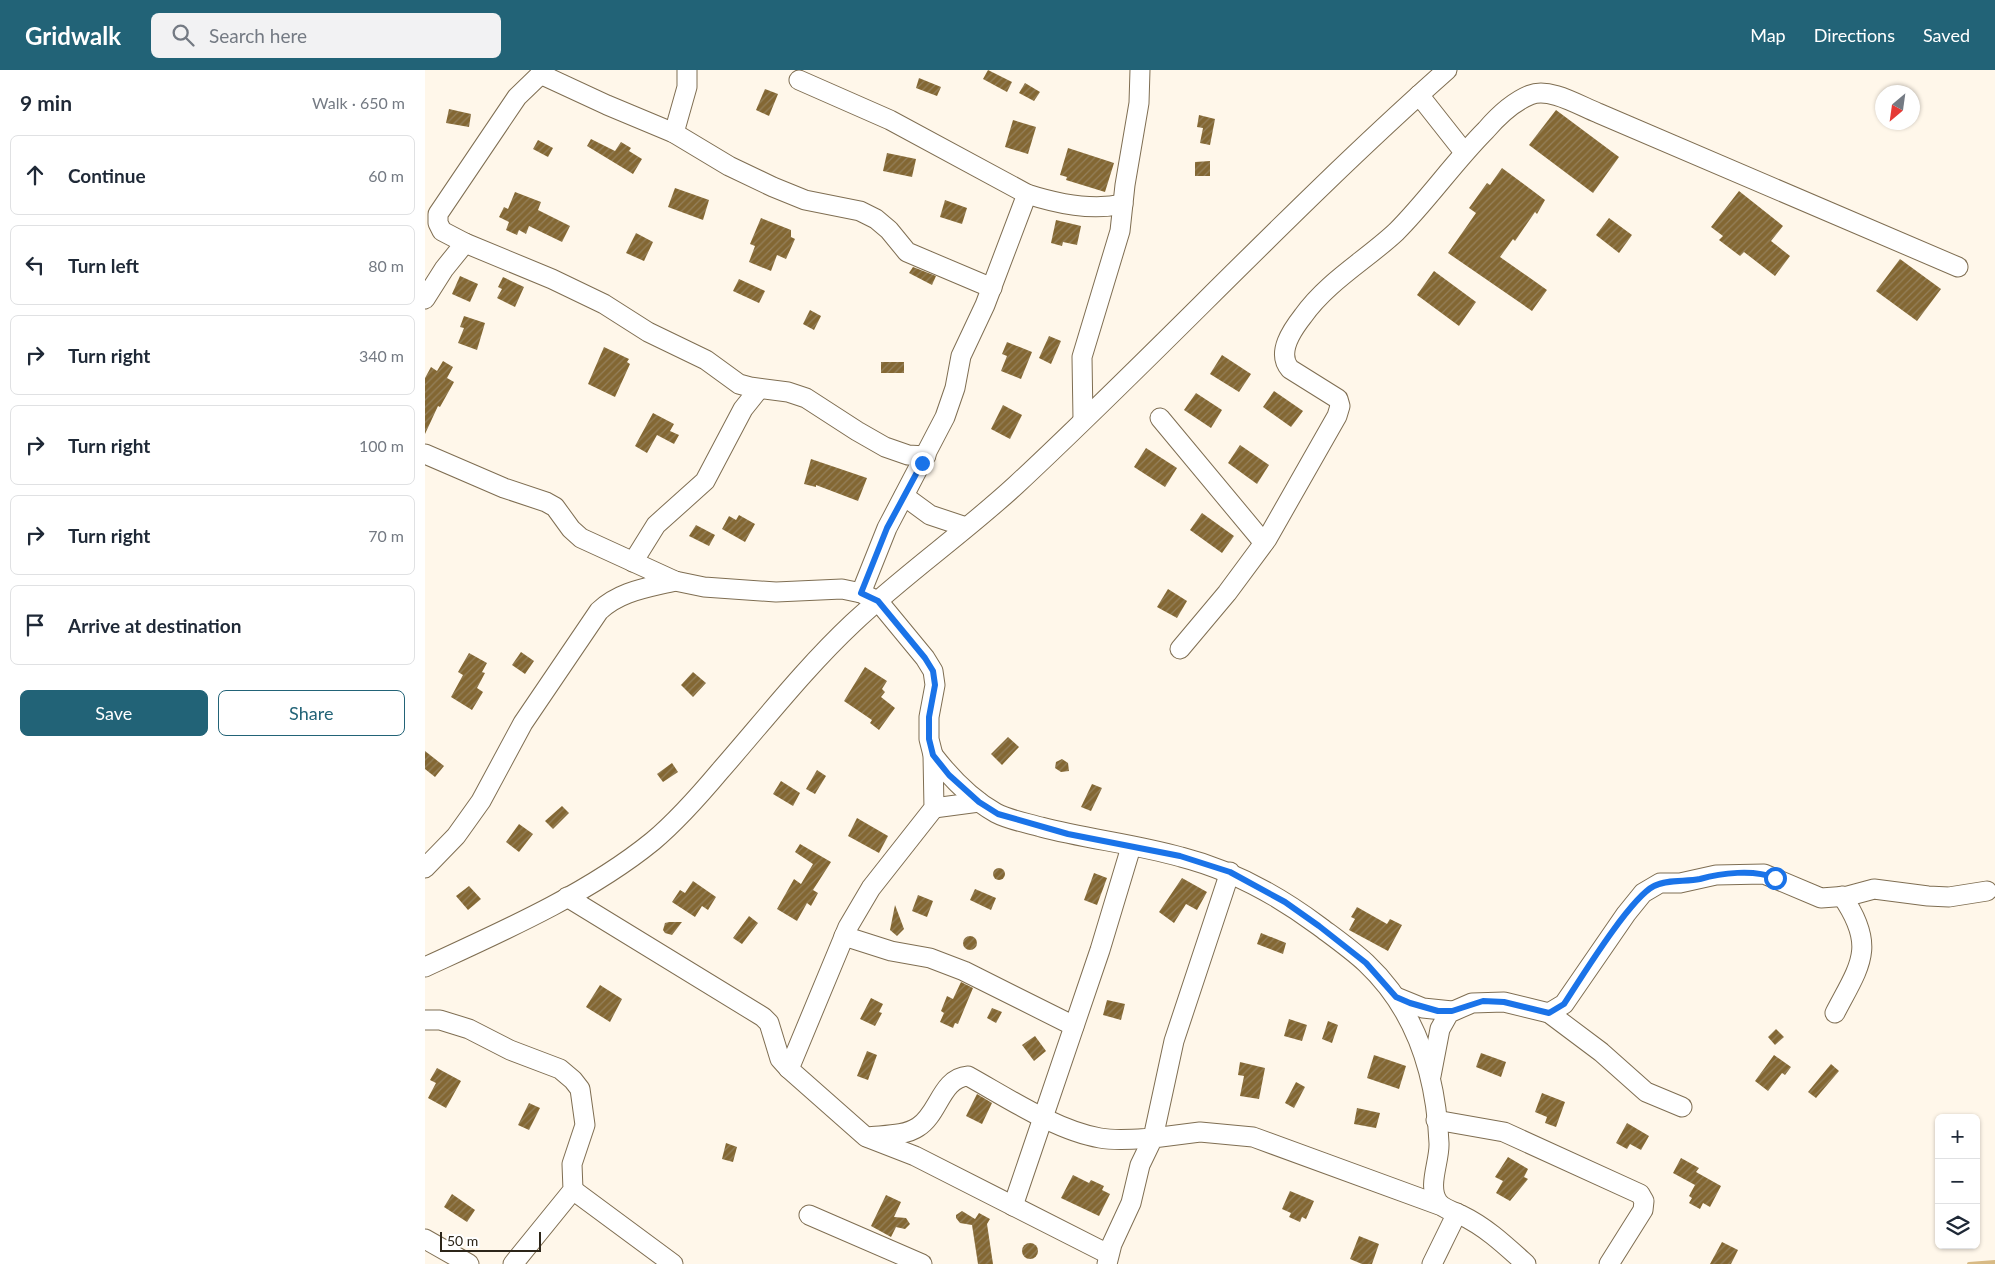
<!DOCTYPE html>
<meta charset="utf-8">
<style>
body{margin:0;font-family:Lato,sans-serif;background:#f2f2f3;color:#1f2937}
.controls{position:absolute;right:15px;bottom:15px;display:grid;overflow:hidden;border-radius:8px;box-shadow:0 1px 4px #0004}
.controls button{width:45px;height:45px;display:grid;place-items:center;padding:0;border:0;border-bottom:1px solid #e0e1e3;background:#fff;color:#1f2937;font:25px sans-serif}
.compass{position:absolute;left:1450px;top:15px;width:45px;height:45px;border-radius:50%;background:#fff;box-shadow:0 1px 4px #0004;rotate:209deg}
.scale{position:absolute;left:15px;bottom:12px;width:101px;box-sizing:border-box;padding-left:5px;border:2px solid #2c2519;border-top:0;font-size:14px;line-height:18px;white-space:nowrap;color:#2c2519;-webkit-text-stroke:4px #fff;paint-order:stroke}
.stop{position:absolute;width:15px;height:15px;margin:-11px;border:4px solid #1a73e8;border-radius:50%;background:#fff}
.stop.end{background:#1a73e8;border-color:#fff;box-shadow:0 1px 5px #0008}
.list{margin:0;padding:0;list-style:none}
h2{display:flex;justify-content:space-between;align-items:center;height:65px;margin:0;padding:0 20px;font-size:21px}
h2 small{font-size:16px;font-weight:400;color:#747a83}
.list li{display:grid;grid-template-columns:32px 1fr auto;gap:15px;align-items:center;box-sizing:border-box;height:80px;margin:0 10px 10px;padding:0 10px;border:1px solid #e0e1e3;border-radius:8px}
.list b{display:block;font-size:19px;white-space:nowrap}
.list em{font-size:16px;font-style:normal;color:#747a83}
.actions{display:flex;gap:10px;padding:15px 20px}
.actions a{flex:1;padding:11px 0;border:1px solid #226377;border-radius:8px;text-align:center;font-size:18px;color:#226377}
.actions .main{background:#226377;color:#fff}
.icon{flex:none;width:28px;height:28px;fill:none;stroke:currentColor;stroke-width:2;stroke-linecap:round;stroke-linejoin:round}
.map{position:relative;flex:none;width:1570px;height:1194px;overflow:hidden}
header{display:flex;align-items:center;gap:30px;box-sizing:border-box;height:70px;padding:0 25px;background:#226377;color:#fff}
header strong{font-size:24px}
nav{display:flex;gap:28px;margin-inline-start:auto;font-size:18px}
.search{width:350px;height:45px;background:#f2f2f3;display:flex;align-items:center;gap:12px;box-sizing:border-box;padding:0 18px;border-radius:8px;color:#747a83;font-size:19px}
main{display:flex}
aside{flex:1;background:#fff}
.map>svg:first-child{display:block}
</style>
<header>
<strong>Gridwalk</strong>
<div class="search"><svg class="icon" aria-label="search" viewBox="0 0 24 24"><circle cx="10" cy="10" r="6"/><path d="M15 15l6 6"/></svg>Search here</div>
<nav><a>Map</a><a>Directions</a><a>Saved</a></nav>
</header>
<main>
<aside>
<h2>9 min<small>Walk · 650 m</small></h2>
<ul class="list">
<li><svg class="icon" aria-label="ahead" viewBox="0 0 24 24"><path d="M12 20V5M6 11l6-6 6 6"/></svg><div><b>Continue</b></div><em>60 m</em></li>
<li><svg class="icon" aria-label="left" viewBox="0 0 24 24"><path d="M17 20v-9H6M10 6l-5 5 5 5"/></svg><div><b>Turn left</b></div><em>80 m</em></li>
<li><svg class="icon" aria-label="right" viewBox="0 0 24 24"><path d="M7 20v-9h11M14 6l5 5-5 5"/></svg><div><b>Turn right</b></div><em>340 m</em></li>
<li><svg class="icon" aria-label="right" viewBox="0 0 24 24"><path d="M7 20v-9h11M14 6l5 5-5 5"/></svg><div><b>Turn right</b></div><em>100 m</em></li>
<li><svg class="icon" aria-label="right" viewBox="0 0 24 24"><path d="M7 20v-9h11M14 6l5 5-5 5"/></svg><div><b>Turn right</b></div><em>70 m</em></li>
<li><svg class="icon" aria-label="arrive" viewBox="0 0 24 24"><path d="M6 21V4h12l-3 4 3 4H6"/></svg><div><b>Arrive at destination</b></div></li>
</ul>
<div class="actions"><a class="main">Save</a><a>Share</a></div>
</aside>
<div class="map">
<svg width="1570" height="1194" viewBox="0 0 1570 1194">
<defs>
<pattern id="building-hatch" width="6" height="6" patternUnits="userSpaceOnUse" patternTransform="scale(1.25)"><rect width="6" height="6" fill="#836733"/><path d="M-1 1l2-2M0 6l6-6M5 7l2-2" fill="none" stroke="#95815c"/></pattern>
</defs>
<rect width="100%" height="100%" fill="#fff7ea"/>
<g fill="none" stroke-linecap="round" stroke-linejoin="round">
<path stroke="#d8ba84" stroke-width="4" d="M 1544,1194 L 1570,1192"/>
</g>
<g fill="url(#building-hatch)">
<path d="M 563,0 L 587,12 L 582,22 L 558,9 Z"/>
<path d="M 494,8 L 516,17 L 512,26 L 491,18 Z"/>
<path d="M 600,13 L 615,22 L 609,31 L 594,23 Z"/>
<path d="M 340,19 L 353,24 L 344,46 L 331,40 Z"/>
<path d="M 24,39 L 46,44 L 44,57 L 21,53 Z"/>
<path d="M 1131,40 L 1194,87 L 1168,123 L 1104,75 Z"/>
<path d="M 774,45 L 790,49 L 785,75 L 775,73 L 778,58 L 772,57 Z"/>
<path d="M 588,50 L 611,57 L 603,84 L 580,77 Z"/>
<path d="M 166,69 L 190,81 L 196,72 L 206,78 L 204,81 L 217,89 L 208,104 L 162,76 Z"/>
<path d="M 113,70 L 128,78 L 123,87 L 108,79 Z"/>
<path d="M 643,78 L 689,93 L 680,122 L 641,110 L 642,107 L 635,105 Z"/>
<path d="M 462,83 L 491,89 L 487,107 L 458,101 Z"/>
<path d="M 785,91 L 785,106 L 770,106 L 770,92 Z"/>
<path d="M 1077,98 L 1120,130 L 1112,144 L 1110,142 L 1090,171 L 1088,169 L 1075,187 L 1122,220 L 1107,241 L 1023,183 L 1051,143 L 1044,138 L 1062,113 L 1065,115 Z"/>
<path d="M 250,118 L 284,130 L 278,150 L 243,137 Z"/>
<path d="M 1314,121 L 1358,156 L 1346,171 L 1365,186 L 1350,206 L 1319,182 L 1315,186 L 1294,170 L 1298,166 L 1286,157 Z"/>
<path d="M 90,122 L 116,132 L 113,140 L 145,156 L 137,172 L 104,156 L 101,164 L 94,160 L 92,165 L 81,160 L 84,152 L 74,147 L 79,137 L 83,139 Z"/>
<path d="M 520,130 L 542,138 L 537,154 L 515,147 Z"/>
<path d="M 336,148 L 366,160 L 366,167 L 370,169 L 361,189 L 352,185 L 346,201 L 324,192 L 330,176 L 325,174 Z"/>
<path d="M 1184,148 L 1207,165 L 1194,183 L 1171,165 Z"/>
<path d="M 631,150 L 656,156 L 652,175 L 638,172 L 637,176 L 626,173 Z"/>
<path d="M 211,163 L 228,172 L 219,191 L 201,183 Z"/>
<path d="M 1475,189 L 1516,219 L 1492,251 L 1451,221 Z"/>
<path d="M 488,197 L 511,206 L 507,215 L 484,203 Z"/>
<path d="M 1009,201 L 1051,232 L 1034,256 L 992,225 Z"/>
<path d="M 35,206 L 53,214 L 45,232 L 27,224 Z"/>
<path d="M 78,207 L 99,217 L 90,237 L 72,228 L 77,219 L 73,217 Z"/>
<path d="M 314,209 L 340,221 L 334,233 L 308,221 Z"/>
<path d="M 385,240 L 396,246 L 389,260 L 378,254 Z"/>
<path d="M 39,246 L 60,253 L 52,280 L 33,273 L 39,258 L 35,257 Z"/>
<path d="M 624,266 L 636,271 L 626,294 L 614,288 Z"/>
<path d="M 582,272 L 607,282 L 596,309 L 576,301 L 582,286 L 577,284 Z"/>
<path d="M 179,277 L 204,289 L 202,292 L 205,294 L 190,327 L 163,314 Z"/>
<path d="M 797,285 L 826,304 L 814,322 L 785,304 Z"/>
<path d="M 18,291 L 28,297 L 22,308 L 29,312 L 15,337 L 13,336 L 0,364 L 0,308 L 6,297 L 12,301 Z"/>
<rect x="456" y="292" width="23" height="11"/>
<path d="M 849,321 L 878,341 L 866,357 L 838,337 Z"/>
<path d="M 771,323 L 797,340 L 786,358 L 759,340 Z"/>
<path d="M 578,335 L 597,345 L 585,369 L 566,359 Z"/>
<path d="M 228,343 L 249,354 L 245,361 L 254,365 L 249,374 L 232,365 L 222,383 L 210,376 Z"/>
<path d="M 815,375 L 844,395 L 832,414 L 803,393 Z"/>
<path d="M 721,378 L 752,398 L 740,417 L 709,397 Z"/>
<path d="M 386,389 L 442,408 L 433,431 L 391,415 L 391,417 L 379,414 Z"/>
<path d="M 777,443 L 809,466 L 797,483 L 765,460 Z"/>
<path d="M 314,445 L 330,454 L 320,472 L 297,459 L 304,446 L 311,450 Z"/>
<path d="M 271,455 L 290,465 L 284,476 L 264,466 Z"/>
<path d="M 743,519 L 762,531 L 752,548 L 732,537 Z"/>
<path d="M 96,582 L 109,591 L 100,604 L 87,595 Z"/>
<path d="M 44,583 L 62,593 L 57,602 L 60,603 L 52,618 L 58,622 L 47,640 L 26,627 L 38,605 L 33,602 Z"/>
<path d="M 440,597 L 462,611 L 457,619 L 460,622 L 456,627 L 470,638 L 454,660 L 445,653 L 447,650 L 419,631 Z"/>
<path d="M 268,602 L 281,613 L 268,627 L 256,615 Z"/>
<path d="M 583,667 L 594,677 L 577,695 L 566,684 Z"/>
<path d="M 0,681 L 19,696 L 10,707 L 0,699 Z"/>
<path d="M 637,689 L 643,693 L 644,701 L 636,702 L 630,698 L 631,692 Z"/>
<path d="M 247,693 L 253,702 L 238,712 L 232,704 Z"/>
<path d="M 392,700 L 401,706 L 390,724 L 381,719 Z"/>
<path d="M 356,711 L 375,723 L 368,736 L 348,724 Z"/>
<path d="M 667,714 L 677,718 L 666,741 L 656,737 Z"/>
<path d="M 137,736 L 144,743 L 128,759 L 120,751 Z"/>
<path d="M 432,748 L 463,766 L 454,783 L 423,766 Z"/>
<path d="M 94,754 L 108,764 L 94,782 L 81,772 Z"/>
<path d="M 375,774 L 406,792 L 388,820 L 393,823 L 386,836 L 382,833 L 372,851 L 352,839 L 369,809 L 376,814 L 388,794 L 370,782 Z"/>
<circle cx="574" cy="804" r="6"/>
<path d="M 669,803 L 682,808 L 672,835 L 659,830 Z"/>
<path d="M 757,808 L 782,822 L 772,840 L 761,834 L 749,853 L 734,842 Z"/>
<path d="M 268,811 L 291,827 L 283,840 L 277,836 L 270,847 L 247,832 L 255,820 L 260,823 Z"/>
<path d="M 44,816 L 56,829 L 43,840 L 31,826 Z"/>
<path d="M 550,819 L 571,828 L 566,840 L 545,830 Z"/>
<path d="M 493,825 L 508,831 L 502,847 L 487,841 Z"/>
<path d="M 470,835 L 479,859 L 472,866 L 465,860 Z"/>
<path d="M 932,837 L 962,854 L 965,849 L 977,855 L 963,881 L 924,860 L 930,849 L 926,847 Z"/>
<path d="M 324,846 L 333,853 L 317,874 L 308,868 Z"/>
<path d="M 244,852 L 257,852 L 247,865 L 240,863 L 238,860 L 240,853 Z"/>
<path d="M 836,863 L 861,873 L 858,884 L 832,874 Z"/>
<circle cx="545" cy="873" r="7"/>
<path d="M 536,912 L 548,918 L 533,954 L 530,953 L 528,958 L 515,952 L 519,943 L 516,941 L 522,926 L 528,929 Z"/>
<path d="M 175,915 L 197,929 L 185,952 L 161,937 Z"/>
<path d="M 446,928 L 458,934 L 454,942 L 457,943 L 450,956 L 435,949 Z"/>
<path d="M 682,930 L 700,934 L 696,950 L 678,945 Z"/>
<path d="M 567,938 L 577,942 L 571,953 L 562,948 Z"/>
<path d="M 864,949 L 882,955 L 877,971 L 859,966 Z"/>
<path d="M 903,951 L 913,955 L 907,973 L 897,969 Z"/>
<path d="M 1351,959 L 1359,967 L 1350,975 L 1343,967 Z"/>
<path d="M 610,966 L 621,981 L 609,991 L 597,975 Z"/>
<path d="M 442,981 L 452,985 L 443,1010 L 432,1006 Z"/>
<path d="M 1056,983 L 1081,992 L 1076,1007 L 1051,997 Z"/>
<path d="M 949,985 L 981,996 L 974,1019 L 942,1008 Z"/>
<path d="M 1349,985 L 1366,997 L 1360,1005 L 1357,1003 L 1343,1021 L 1330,1011 Z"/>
<path d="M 815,992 L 840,998 L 834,1029 L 815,1026 L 819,1006 L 813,1005 Z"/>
<path d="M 1406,994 L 1414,1001 L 1391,1028 L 1383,1022 Z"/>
<path d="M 12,998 L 36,1011 L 21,1038 L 3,1028 L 11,1013 L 5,1010 Z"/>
<path d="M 871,1012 L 880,1017 L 869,1038 L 860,1033 Z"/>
<path d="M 1117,1023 L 1140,1032 L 1131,1057 L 1120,1053 L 1122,1047 L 1110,1042 Z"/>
<path d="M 552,1024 L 567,1033 L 557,1054 L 541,1046 Z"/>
<path d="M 104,1033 L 115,1038 L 104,1060 L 93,1055 Z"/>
<path d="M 932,1038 L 955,1043 L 951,1058 L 929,1054 Z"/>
<path d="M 1202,1053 L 1224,1066 L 1216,1080 L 1205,1074 L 1202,1079 L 1191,1073 Z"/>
<path d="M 301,1073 L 312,1077 L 308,1092 L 297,1089 Z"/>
<path d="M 1083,1087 L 1103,1099 L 1099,1107 L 1103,1109 L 1085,1131 L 1071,1123 L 1078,1111 L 1070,1107 Z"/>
<path d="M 1256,1088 L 1274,1098 L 1271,1102 L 1296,1116 L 1285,1137 L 1278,1133 L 1275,1139 L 1264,1133 L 1267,1128 L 1264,1126 L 1270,1115 L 1248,1103 Z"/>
<path d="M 648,1105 L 664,1113 L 666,1110 L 679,1116 L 677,1120 L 685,1124 L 674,1146 L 636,1128 Z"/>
<path d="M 865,1121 L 889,1131 L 881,1149 L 877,1147 L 875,1152 L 864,1147 L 866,1143 L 857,1139 Z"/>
<path d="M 27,1124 L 50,1140 L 42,1152 L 19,1137 Z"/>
<path d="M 461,1125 L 476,1132 L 469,1147 L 481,1148 L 485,1154 L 480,1159 L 471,1157 L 466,1167 L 446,1156 Z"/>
<path d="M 537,1141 L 550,1149 L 554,1143 L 565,1149 L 562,1154 L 568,1194 L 553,1194 L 547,1155 L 535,1153 L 531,1148 L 531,1145 Z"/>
<path d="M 934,1166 L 954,1174 L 947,1194 L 937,1194 L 925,1189 Z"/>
<path d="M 1297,1172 L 1313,1180 L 1306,1194 L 1285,1194 Z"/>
<circle cx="605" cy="1181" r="8"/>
</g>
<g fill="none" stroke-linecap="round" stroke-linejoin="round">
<g stroke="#7f6e52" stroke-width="21">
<g id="minor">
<path d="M 120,0 L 92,27 L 13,144 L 13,153 L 17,161 L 40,173 L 127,209 L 179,234 L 223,262 L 281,290 L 314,314 L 325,317 L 363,322 L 381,328 L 432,361 L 460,377 L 483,385 L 501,386"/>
<path d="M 115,4 L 182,35 L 249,63 L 304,96 L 348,117 L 380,130 L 435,141 L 451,149 L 464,160 L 482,182 L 567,218"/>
<path d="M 374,10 L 465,50 L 602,124 C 633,134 666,141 698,134"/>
<path d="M 994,25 L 1039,82"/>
<path d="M 249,63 L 262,17 L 262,0"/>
<path d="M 0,229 L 19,199 L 40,173"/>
<path d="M 735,348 L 839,473"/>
<path d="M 658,349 L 657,287 L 695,161 L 700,115 L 714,33 L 715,0"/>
<path d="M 0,384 L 79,418 L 121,432 L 130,437 L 146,459 L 156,468 L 250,511 L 279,517 L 351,522 L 417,519 L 436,523 L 453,531 L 500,588 L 508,601 L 510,615 L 504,647 L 504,669 L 508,685 L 509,738 L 446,818 L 423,857 L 364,999 L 441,1067 L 490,1086 L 683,1184"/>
<path d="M 479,426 L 505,445 L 541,457"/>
<path d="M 208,492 L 231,455 L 280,411 L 318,339 L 334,319"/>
<path d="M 436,523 L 462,458 L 520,347 L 530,318 L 536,286 L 560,235 L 602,124"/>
<path d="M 755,579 L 802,523 L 842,469 L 912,346 L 915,336 L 913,329 L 865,299 C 851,283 867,260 878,246 C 902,212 941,190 971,162 C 1003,130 1029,92 1061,60 C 1073,46 1088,32 1105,25 C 1125,17 1155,36 1173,43 L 1533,197"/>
<path d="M 508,685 C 525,707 546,729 571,743 C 584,750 602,753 616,757 C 662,769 710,774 756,787 C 807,800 851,824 894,856 C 910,868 927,880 941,893 C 991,940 1011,1006 1014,1073 C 1015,1091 1002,1116 1013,1132 C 1017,1138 1029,1142 1036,1145 C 1061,1157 1080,1175 1101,1194"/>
<path d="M 509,738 L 554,732"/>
<path d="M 0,798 L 31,766 L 56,731 L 98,653 L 174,541 C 195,521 222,518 250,511"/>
<path d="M 142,827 L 338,947 L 344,953 L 355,989 L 364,999"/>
<path d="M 419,866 L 466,881 L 505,888 L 539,901 L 649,956"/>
<path d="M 0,897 C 76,862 163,824 228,771 C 253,750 274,726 295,701 C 338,652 380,598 428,553 C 480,504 539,463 591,415 C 737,279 873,132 1022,0"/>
<path d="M 971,927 L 998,938 L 1027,941"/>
<path d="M 1124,943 L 1139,934 L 1201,844 L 1218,823 L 1235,813 L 1255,813 L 1291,805 L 1339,804 L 1396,828 L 1423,826 L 1449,819 L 1503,826 L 1524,827 L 1562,821"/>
<path d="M 1410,943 C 1435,895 1452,877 1417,826"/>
<path d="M 0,950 L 15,950 L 44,959 L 85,980 L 135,999 L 148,1010 L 155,1019 L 160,1055 L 147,1094 L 148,1120 L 88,1194"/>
<path d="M 1006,1006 L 1015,959 L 1024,943 L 1047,933 L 1079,932 L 1124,943 L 1176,982 L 1221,1022 L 1257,1037"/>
<path d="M 1011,1050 L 1079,1062 L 1215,1124 L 1219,1131 L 1218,1140 L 1184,1194"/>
<path d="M 442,1067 C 458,1065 480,1066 493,1057 C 514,1044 516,1008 543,1006 C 581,1027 632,1061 675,1068 C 692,1071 711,1069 728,1068 L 749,971 L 805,802"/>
<path d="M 148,1120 L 248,1194"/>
<path d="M 588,1136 L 675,880 L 706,777"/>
<path d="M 384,1145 L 497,1194"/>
<path d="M 0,1169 L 44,1194"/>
<path d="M 682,1194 L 687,1174 L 706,1133 L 715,1095 L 728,1068 L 775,1062 L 828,1067 L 1014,1135"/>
<path d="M 1007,1194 L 1032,1143"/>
</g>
</g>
<use href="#minor" stroke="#fff" stroke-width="19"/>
</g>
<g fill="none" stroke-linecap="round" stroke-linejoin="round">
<path stroke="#1a73e8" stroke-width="6" d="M 497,393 L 462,458 L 436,523 L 453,531 L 500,588 L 508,601 L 510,615 L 504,647 L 504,669 L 508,685 L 524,705 L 554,732 L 573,744 L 643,764 L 755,786 L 805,802 L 860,832 L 894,856 L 941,893 L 971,927 L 985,933 L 1013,941 L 1027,941 L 1058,931 L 1079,932 L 1124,943 L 1139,934 C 1156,908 1205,828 1229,816 C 1242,809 1261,812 1275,809 C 1296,803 1329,799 1350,808"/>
</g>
</svg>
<div class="controls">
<button>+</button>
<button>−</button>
<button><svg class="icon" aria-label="layers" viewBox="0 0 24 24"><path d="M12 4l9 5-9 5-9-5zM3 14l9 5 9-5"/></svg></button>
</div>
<svg class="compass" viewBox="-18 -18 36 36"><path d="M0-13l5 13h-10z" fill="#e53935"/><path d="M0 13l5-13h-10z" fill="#747a83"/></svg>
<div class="scale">50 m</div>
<div class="stop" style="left:1350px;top:808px"></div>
<div class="stop end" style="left:497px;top:393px"></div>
</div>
</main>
